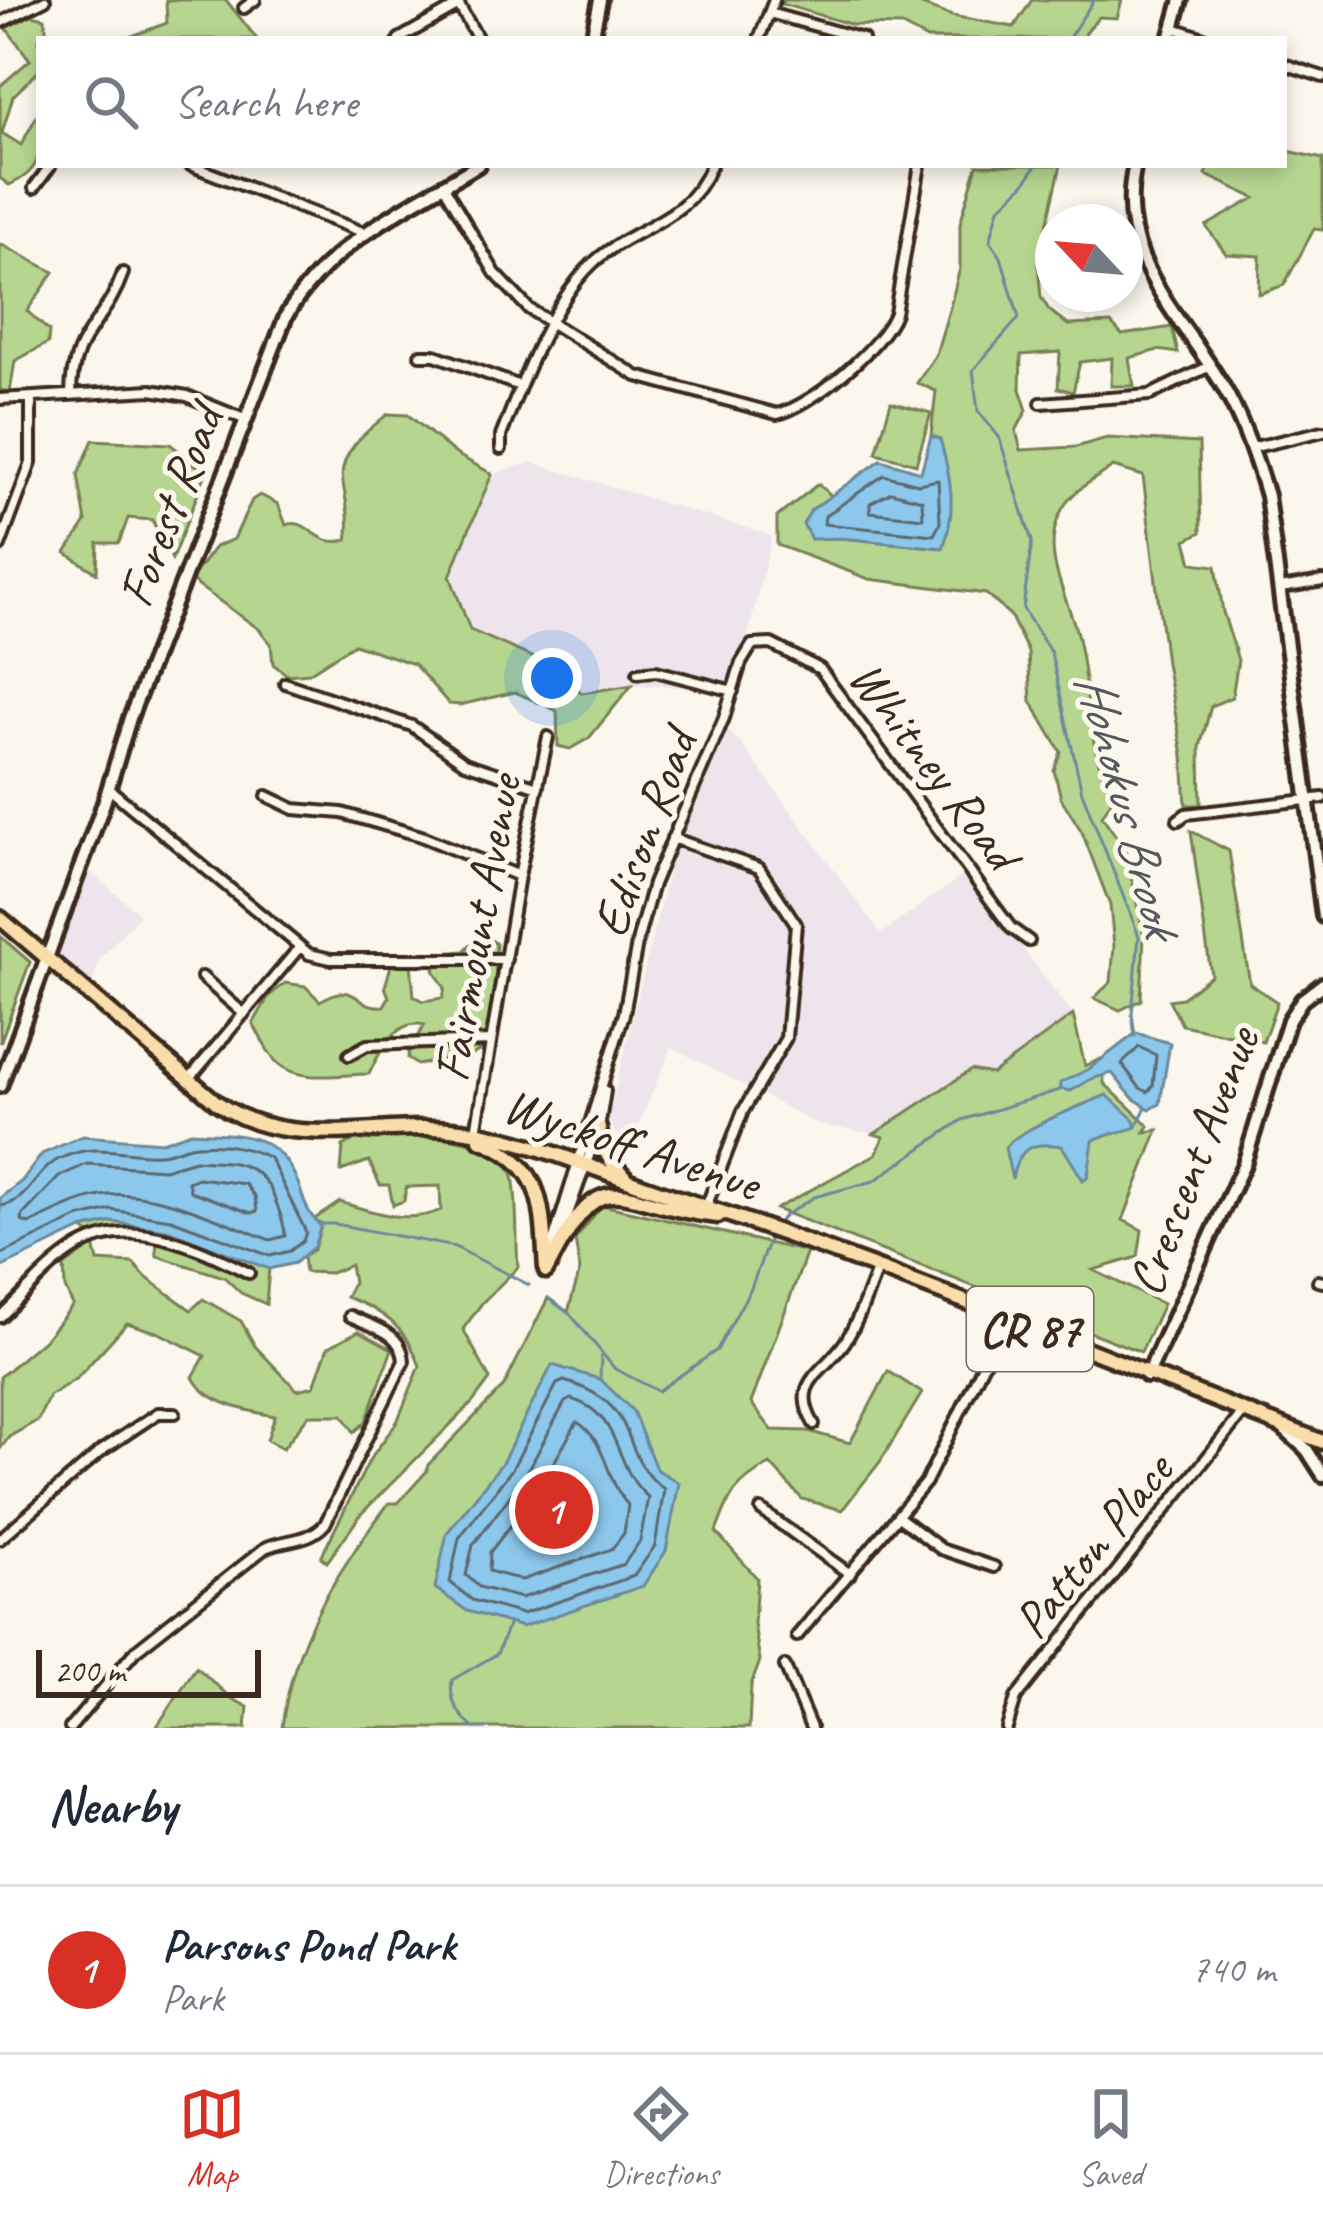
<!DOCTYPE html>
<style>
:root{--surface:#fff;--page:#f6f6f7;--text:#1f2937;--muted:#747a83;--line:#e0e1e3;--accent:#d93025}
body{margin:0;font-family:Caveat,sans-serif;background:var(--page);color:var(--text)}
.compass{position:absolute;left:1035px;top:204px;width:108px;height:108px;border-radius:50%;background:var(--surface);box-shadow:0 6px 18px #0003;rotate:296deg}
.scale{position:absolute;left:36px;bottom:30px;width:225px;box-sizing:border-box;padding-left:12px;border:6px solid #3b2a1e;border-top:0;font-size:33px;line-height:42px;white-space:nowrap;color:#3b2a1e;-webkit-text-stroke:9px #fbf7ec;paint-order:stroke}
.you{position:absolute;left:552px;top:678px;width:42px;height:42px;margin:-30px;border:9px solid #fff;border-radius:50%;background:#1a73e8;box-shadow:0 0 0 18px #1a73e833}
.badge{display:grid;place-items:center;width:78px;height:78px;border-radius:50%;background:var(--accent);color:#fff;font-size:39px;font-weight:700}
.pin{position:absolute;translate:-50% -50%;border:6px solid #fff;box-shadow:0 3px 12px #0006}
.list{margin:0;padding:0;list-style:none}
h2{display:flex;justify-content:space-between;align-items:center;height:156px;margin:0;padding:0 48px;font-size:51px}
h2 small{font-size:39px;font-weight:400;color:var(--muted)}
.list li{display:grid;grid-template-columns:78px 1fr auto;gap:36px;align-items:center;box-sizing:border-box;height:168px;padding:0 48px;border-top:3px solid var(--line)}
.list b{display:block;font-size:45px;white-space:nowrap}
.list p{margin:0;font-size:39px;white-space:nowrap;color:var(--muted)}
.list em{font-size:39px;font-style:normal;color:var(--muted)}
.icon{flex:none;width:66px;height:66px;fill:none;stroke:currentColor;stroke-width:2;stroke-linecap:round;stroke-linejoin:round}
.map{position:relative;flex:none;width:1323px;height:1728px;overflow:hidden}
.search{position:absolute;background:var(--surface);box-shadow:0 6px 18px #0003;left:36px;right:36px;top:36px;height:132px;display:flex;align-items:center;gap:30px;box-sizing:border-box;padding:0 42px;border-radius:0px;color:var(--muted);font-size:45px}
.sheet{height:324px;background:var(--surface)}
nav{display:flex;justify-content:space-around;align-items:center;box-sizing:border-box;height:168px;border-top:3px solid var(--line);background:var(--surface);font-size:33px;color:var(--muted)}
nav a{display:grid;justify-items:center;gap:6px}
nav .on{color:var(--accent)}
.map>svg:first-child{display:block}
.built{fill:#eee5ec}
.green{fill:#b6d690;stroke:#788057;stroke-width:3}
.water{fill:#8cc8ec;stroke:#6c899a;stroke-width:3}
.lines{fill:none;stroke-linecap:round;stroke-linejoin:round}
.shore{stroke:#5b6970;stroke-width:3}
.stream{stroke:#6c899a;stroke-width:3}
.street-casing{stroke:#3b2a1e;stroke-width:16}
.secondary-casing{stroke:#3b2a1e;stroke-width:20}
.primary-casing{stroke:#3b2a1e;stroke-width:21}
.street{stroke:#fbf7ec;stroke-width:8}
.secondary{stroke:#fbf7ec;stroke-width:10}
.primary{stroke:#f9ddab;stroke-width:12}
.labels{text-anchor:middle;stroke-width:10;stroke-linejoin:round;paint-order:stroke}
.shield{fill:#fbf7ec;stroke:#75685c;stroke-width:3}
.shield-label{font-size:48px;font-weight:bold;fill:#3b2a1e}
.street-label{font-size:51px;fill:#3b2a1e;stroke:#fbf7ec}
.water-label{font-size:54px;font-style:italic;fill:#53595c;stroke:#fbf7ec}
</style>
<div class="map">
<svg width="1323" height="1728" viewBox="0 0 1323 1728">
<rect width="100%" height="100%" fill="#fbf7ec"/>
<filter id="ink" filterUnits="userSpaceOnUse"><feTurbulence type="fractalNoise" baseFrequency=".00833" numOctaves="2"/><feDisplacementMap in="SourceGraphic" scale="24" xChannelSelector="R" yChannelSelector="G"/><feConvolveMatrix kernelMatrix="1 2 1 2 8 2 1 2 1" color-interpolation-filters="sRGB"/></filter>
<g filter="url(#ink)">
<path class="built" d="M531 462 772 536 735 688 632 685 582 693 550 665 470 630 450 576 492 474Z
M727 730 740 742 881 934 966 873 1073 1015 992 1074 971 1070 874 1134 819 1125 672 1047 626 1153 608 1119 671 861V848Z
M87 869 140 914 100 959 91 986 58 953Z"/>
<path class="green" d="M166 0H226L257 39H124L167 23Z
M784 0H908L952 16 1014 27 1032 0H1122L1117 18 1099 17 1085 33 1088 39H927L902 26 853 25 782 4Z
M32 15 45 18 47 39H39V71L13 96 2 133 21 145 39 112C39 147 47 169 9 185L0 178V86L30 60 6 28Z
M1284 150 1323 159V230L1314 229 1284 285 1259 294 1260 256 1226 254 1206 226 1255 198 1206 175 1209 165H1284Z
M977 165H1061L1038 264 1041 297 1049 310 1068 325 1111 323 1122 335 1172 327 1178 353 1158 350 1129 358 1134 386H1111L1112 358 1080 362 1073 392 1058 388 1060 352 1021 355 1020 389 1027 410 1016 431 1021 450 1076 447 1107 438 1199 443 1201 532 1186 540 1192 563 1216 566 1223 612 1238 660 1232 697 1211 706 1200 747 1201 805H1186L1183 755 1166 663 1143 476 1113 467C1092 481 1069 491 1059 516 1040 560 1072 602 1079 643 1090 696 1087 749 1113 798L1102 816 1125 849 1144 936 1141 1000 1120 1010 1094 998 1111 982 1114 946 1110 905 1082 832 1061 798 1054 770 1061 752 1031 701 1028 652 1010 615 986 594 869 579 777 545V517L818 484 832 496 811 510V539L841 538 943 548 940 439 931 436 936 391 917 383 936 354 950 307 960 268V223Z
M0 244 54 272 27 311 49 331 48 343 15 361 10 392 0 390Z
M891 402 931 413 916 464 876 453Z
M388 414 408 415 456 454 492 474 450 576 470 630 550 665 582 693 632 685 589 738 570 749 558 746 557 711 515 692 460 705 449 704 414 664 354 644 309 673 287 675 273 664 271 644 259 629 190 580 215 547 234 539 252 500 260 495 278 504 286 525C309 516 315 549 347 540 351 521 346 502 343 483 337 453 367 431 388 414Z
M93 440 170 444 206 473 172 559 152 520 128 518 119 543H98L97 573 66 553 86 522 78 475Z
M1191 831 1229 851 1250 984 1277 1002 1263 1042 1182 1025 1169 1000 1182 998 1211 975Z
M0 936 30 962 0 1043Z
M478 937H488L496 944 495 997 482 1049 472 1055 417 1065 408 1058 409 1048 425 1025C396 1018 380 1051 369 1074 340 1074 294 1085 273 1058 265 1048 260 1035 253 1024L269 996 285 983 305 986 320 1001C358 978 354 1009 384 1006L389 997 385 987 393 958 404 956 411 964 414 996 423 1001 443 998 445 988 434 970 444 953 464 951Z
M1073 1015 1085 1066 1103 1058 1104 1083 1149 1126 1145 1132 1158 1130 1123 1220 1142 1230 1138 1257 1093 1270 1163 1304 1141 1352 776 1209 876 1154 884 1137 874 1134 971 1070 992 1074Z
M364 1134C403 1135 496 1131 512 1173 518 1190 516 1244 518 1267L482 1303 463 1329 490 1379 473 1402 362 1513 327 1562 321 1557 370 1459 397 1422 420 1366C407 1328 383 1310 346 1297L353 1283 350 1265 331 1273 305 1272 303 1256 314 1249 321 1226 313 1220 340 1202C373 1212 409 1225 441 1210L440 1186 406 1187 404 1201 393 1205 389 1185H380L369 1161 341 1171 343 1146Z
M602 1205 807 1252 751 1403 772 1430 808 1431 850 1443 888 1371 922 1393 880 1462 842 1510 802 1499 770 1464C735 1483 730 1494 716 1532L757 1578 754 1624 760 1661 751 1685 749 1728H282C292 1641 337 1571 389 1503H398L426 1472 428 1465 504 1386 548 1298 568 1312 580 1270 575 1240Z
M112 1222 167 1230 269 1268 266 1304 241 1293 224 1277 157 1256 156 1239 90 1234 82 1229Z
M94 1245 98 1261 133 1263 147 1278 191 1310 203 1299 241 1321 255 1346 297 1390 314 1386 328 1347 359 1331 392 1349 366 1422 354 1432 343 1415H309L283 1448 267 1440 275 1416C248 1411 206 1404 193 1377L205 1356 159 1333 127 1323 77 1378 49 1396 38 1420 9 1437 0 1449V1377L46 1338 73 1305 65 1288 64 1266Z
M196 1667 231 1698 248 1707 246 1728H156Z"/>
<path class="water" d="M931 436 940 439C951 477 957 511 943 548L841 538 811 539 803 524 811 510 881 460 921 472Z
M1136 1033 1170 1043 1160 1104 1150 1109 1133 1098 1112 1073 1091 1079 1071 1091 1061 1089 1060 1083 1089 1069Z
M1107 1095 1133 1119 1136 1127C1123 1133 1102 1133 1093 1141L1088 1176 1083 1180 1062 1146C1031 1141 1018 1148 1012 1179L1005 1148C1014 1131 1085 1104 1107 1095Z
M191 1132C241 1135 277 1131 298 1183 304 1200 307 1215 321 1225L314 1247 295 1263 269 1269 167 1230 112 1222 82 1229 0 1268V1198L22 1181 42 1154 83 1136 162 1142Z
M552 1365 600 1379 633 1411 656 1469 679 1483 666 1551 643 1586 522 1627 467 1611 435 1588 447 1533 502 1463Z"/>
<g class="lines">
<path class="shore" d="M884 475 918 484 938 480 940 523 934 535 824 524 825 516Z
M891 492 922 500 923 518 870 512V503Z
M1139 1047 1156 1055 1153 1086 1148 1092 1140 1088 1122 1064Z
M195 1160C232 1162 260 1160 275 1199 279 1211 285 1224 285 1236L270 1240C223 1222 159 1190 108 1195 79 1198 54 1212 29 1224L22 1221 23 1215 60 1176 87 1164 164 1169Z
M198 1178 245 1184 255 1197 257 1211 251 1213 190 1191 188 1182Z
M0 1206C28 1203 35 1172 57 1160 99 1140 118 1156 159 1154 172 1154 183 1146 196 1145 221 1143 248 1147 270 1158L306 1232 303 1241 290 1251 270 1256 171 1219 111 1210 77 1218 0 1255
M564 1381C647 1405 614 1453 664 1489L655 1546 634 1576 522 1614 472 1600 450 1582 459 1538 512 1469 557 1384Z
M571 1399C624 1414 612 1468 648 1497L640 1541 624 1564 521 1598 479 1587 466 1575 473 1545 525 1476 565 1402Z
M577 1422C607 1440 605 1480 628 1505L624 1533 612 1549 522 1580 489 1571 490 1552 539 1489Z"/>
<path class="stream" d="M1068 39 1094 0
M1036 165 1025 183 999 208 990 241 1001 257 1019 318 973 370 978 411 999 437 1032 541 1023 609 1051 653 1082 792 1139 936 1132 1014 1135 1036
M1136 1127 1146 1107
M318 1224H335L455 1247 529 1285
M776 1227 784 1216 814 1197 874 1181 962 1120 1060 1090
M548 1298 571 1315 615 1369 658 1391 717 1350 751 1288 771 1235
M600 1377 601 1357
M473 1728C458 1714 449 1701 452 1680L497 1654 509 1623
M475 1728H489"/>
<defs>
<path id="street" d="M456 0 478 39
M244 8 255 0
M769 13 863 39
M0 23 45 0
M1174 28 1207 39
M399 39 459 5
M759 39 774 0
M1284 64 1323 77
M190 165 365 233
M444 186 495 273 529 309 637 376 777 414C811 407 883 346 895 313L920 165
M34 188 51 165
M420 355H435L520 386
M71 395C71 333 105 325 123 273
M0 399 151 390 187 396 244 419
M1041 403 1150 395 1210 366
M1251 448 1323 431
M501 449V436C521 384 551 303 592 264 633 225 689 223 711 165
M0 546 31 463V399
M1281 588 1323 581
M638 673 656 671 733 691
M285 683 412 726 465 763 538 787
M108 788 309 954 331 959H506
M267 796 294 809 342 813 421 836 519 876
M1178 820 1186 814 1323 798
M672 838 759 868 796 924 786 1038 743 1111 706 1207
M202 977 244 1014
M349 1055 367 1045 491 1041
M189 1079 299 948
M476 1132 519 876 548 737
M560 1236 599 1128 605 1091
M550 1252 624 1014 638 938 653 884 724 718 741 663 752 645 771 644 820 669 1011 928 1029 941
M1318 1281 1323 1282
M0 1317C25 1294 49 1264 78 1247 133 1214 198 1248 249 1273
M814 1424C789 1382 825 1372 845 1342 859 1321 867 1294 877 1270
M761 1510 850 1574
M900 1518 941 1549 994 1567
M0 1539 101 1451 158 1413H175
M797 1636 926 1482 1005 1320
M785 1666 811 1728
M70 1728 135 1651 265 1548C286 1538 308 1543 325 1524L404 1361C402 1332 373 1327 350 1316
M1007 1728 1016 1698 1244 1411"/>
<path id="secondary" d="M592 39 600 0
M1170 39 1181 0
M1135 165C1113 255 1179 313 1221 383 1242 418 1256 458 1267 496L1323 916
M0 1086 104 803 130 718 286 316C330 242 407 208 478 165
M1147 1376 1244 1164 1289 1020 1302 1000 1323 984
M1282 1427 1307 1450 1323 1475"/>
<path id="primary" d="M0 918 216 1102C293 1157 387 1116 474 1132 542 1144 607 1175 673 1196 893 1268 1108 1359 1323 1442
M599 1128C601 1150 610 1161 625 1177
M480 1140C546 1165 542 1209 546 1270
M546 1271C607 1151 613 1206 718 1216"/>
</defs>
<use href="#street" class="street-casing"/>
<use href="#secondary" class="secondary-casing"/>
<use href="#primary" class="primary-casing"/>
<use href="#street" class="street"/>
<use href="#secondary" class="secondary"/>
<use href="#primary" class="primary"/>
</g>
</g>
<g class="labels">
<rect class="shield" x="967" y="1287" width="126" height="84" rx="9"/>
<g class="shield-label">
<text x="1030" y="1346">CR 87</text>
</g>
<g class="street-label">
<text transform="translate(169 506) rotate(-69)" y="18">Forest Road</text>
<text transform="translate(935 764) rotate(53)" y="18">Whitney Road</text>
<text transform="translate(643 833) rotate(-70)" y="18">Edison Road</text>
<text transform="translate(476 928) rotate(-80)" y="18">Fairmount Avenue</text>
<text transform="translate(632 1143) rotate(18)" y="18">Wyckoff Avenue</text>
<text transform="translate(1192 1161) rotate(-69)" y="18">Crescent Avenue</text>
<text transform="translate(1092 1545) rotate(-51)" y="18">Patton Place</text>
</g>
<g class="water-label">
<text transform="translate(1129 804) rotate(75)" y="19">Hohokus Brook</text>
</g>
</g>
</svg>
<svg class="compass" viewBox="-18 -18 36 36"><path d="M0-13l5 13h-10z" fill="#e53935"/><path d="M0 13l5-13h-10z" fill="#747a83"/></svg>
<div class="scale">200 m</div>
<div class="you"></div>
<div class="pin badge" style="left:554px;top:1510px">1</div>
<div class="search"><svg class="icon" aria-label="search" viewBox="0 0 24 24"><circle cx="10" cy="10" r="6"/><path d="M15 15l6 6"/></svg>Search here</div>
</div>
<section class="sheet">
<h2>Nearby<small></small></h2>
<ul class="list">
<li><span class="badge">1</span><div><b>Parsons Pond Park</b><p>Park</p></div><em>740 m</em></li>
</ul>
</section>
<nav>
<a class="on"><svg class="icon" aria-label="map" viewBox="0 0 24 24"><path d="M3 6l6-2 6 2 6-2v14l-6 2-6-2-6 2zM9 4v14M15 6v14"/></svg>Map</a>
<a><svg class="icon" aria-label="directions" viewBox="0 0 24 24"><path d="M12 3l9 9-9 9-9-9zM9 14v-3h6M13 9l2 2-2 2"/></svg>Directions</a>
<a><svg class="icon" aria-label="saved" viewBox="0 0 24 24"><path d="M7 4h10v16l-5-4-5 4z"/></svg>Saved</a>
</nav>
